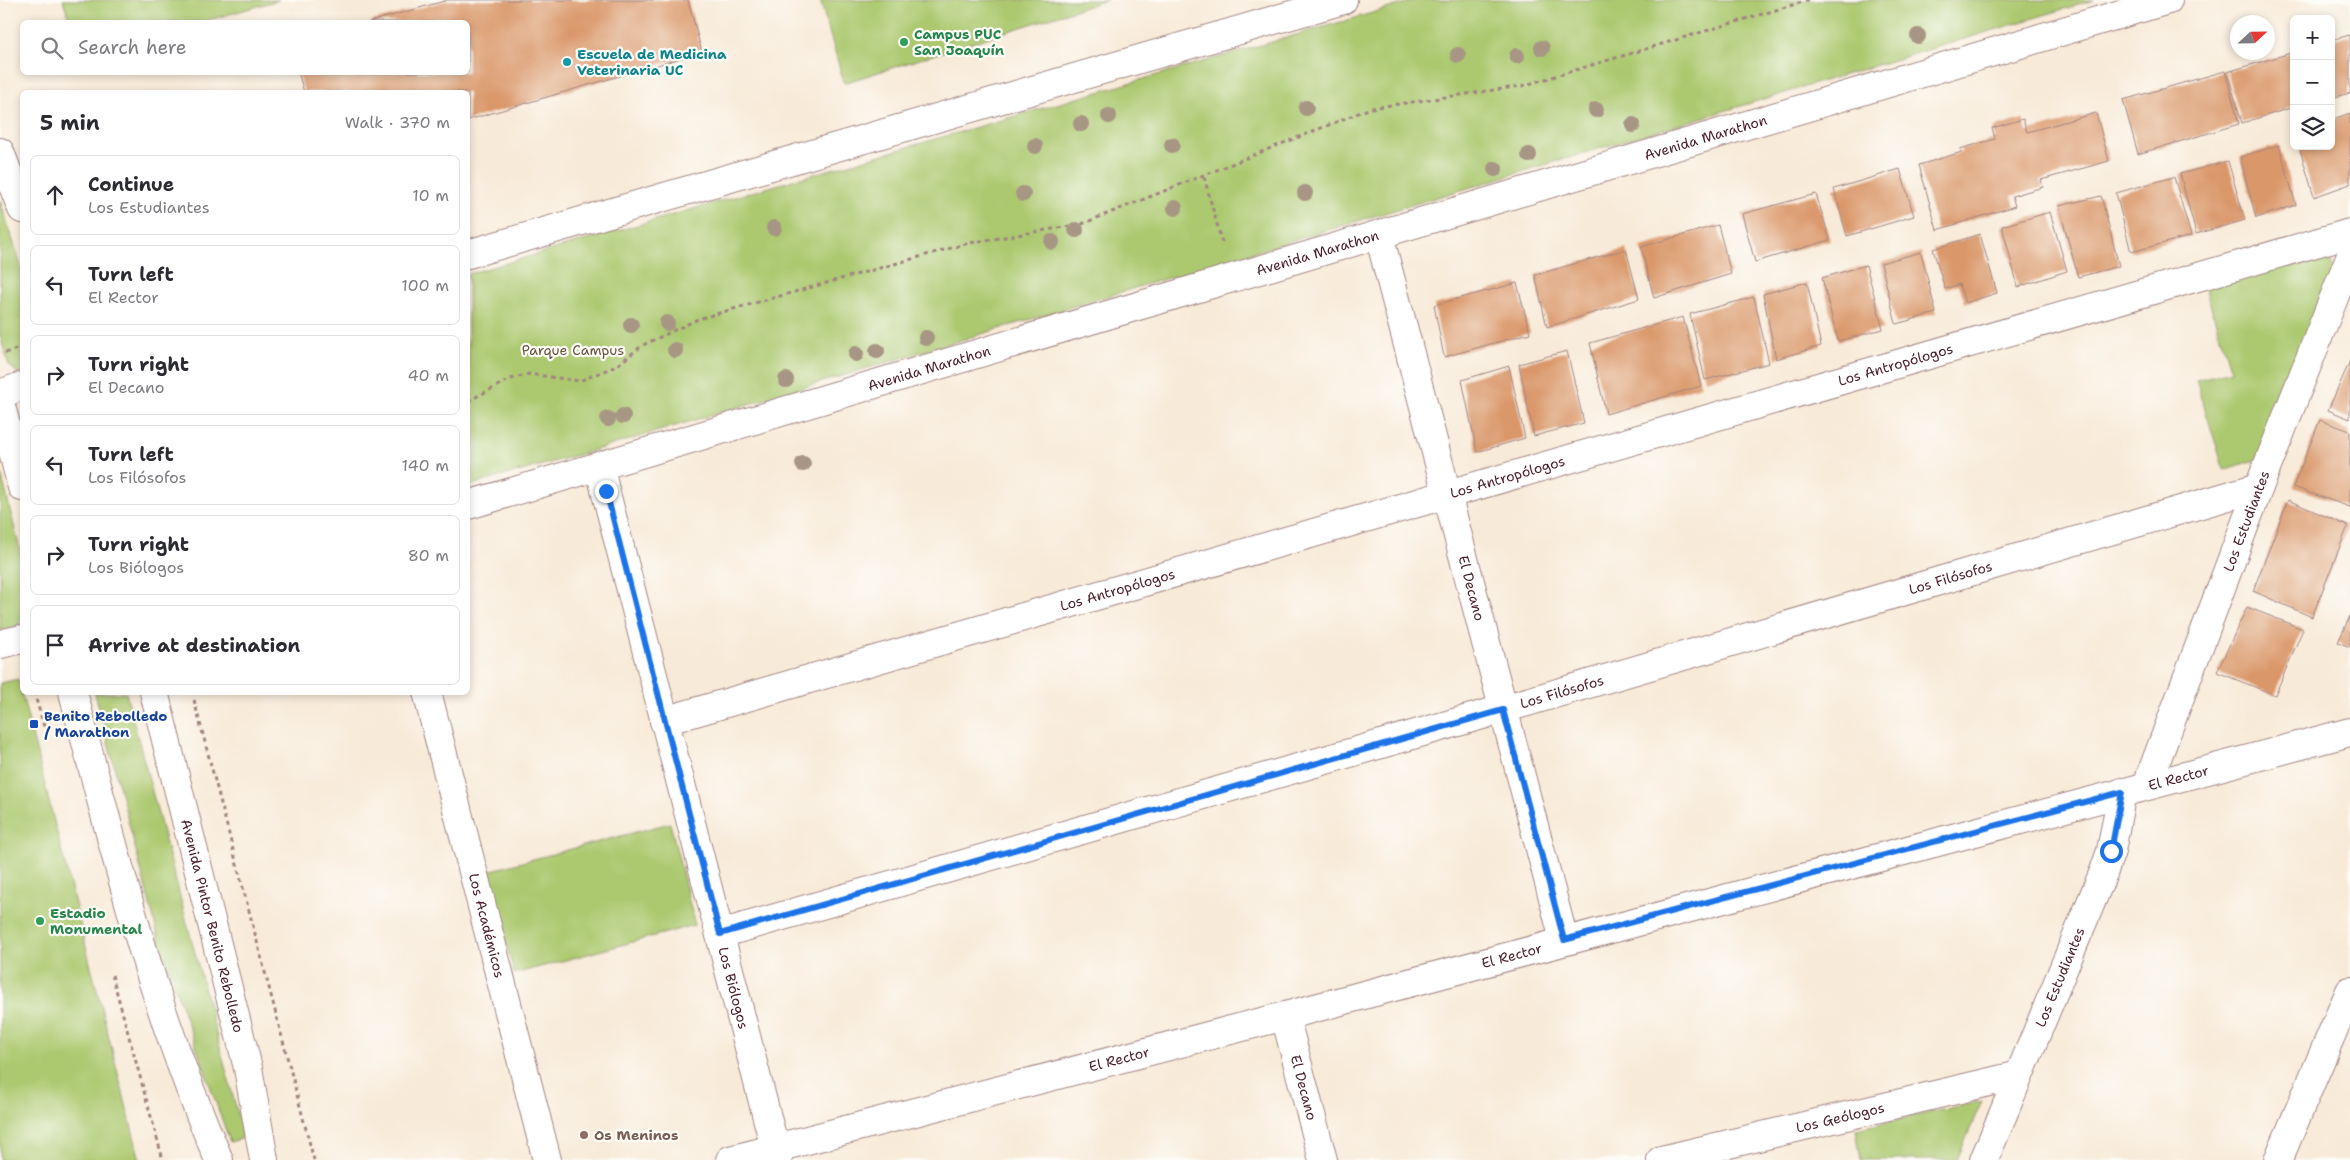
<!DOCTYPE html>
<meta charset="utf-8">
<style>
:root{--surface:#fff;--page:#f7f7f7;--text:#2b2b33;--muted:#7c7c81;--line:#e1e1e2}
body{margin:0;font-family:"Shantell Sans",sans-serif;background:var(--page);color:var(--text)}
.controls{position:absolute;right:15px;top:15px;display:grid;overflow:hidden;border-radius:8px;box-shadow:0 2px 8px #0003}
.controls button{width:45px;height:45px;display:grid;place-items:center;padding:0;border:0;border-bottom:1px solid var(--line);background:var(--surface);color:var(--text);font:25px sans-serif}
.compass{position:absolute;left:2230px;top:15px;width:45px;height:45px;border-radius:50%;background:var(--surface);box-shadow:0 2px 8px #0003;rotate:68deg}
.stop{position:absolute;width:15px;height:15px;margin:-11px;border:4px solid #1a73e8;border-radius:50%;background:#fff}
.stop.end{background:#1a73e8;border-color:#fff;box-shadow:0 1px 5px #0008}
.list{margin:0;padding:0;list-style:none}
h2{display:flex;justify-content:space-between;align-items:center;height:65px;margin:0;padding:0 20px;font-size:21px}
h2 small{font-size:16px;font-weight:400;color:var(--muted)}
.list li{display:grid;grid-template-columns:32px 1fr auto;gap:15px;align-items:center;box-sizing:border-box;height:80px;margin:0 10px 10px;padding:0 10px;border:1px solid var(--line);border-radius:8px}
.list b{display:block;font-size:19px;white-space:nowrap}
.list p{margin:0;font-size:16px;white-space:nowrap;color:var(--muted)}
.list em{font-size:16px;font-style:normal;color:var(--muted)}
.icon{flex:none;width:28px;height:28px;fill:none;stroke:currentColor;stroke-width:2;stroke-linecap:round;stroke-linejoin:round}
.map{position:relative;flex:none;width:2350px;height:1160px;overflow:hidden}
.search{position:absolute;background:var(--surface);box-shadow:0 2px 8px #0003;left:20px;top:20px;width:450px;height:55px;display:flex;align-items:center;gap:12px;box-sizing:border-box;padding:0 18px;border-radius:8px;color:var(--muted);font-size:19px}
.panel{position:absolute;background:var(--surface);box-shadow:0 2px 8px #0003;left:20px;top:90px;width:450px;height:605px;border-radius:8px}
.map>svg:first-child{display:block}
.green{fill:#acc970;stroke:#7b744e}
.building{fill:#da986b}
.lines{fill:none;stroke-linecap:round;stroke-linejoin:round}
.minor-casing{stroke:#a18482;stroke-width:30}
.major-casing{stroke:#a18482;stroke-width:30}
.path{stroke:#a18482;stroke-width:3;stroke-dasharray:4 4;stroke-linecap:butt}
.minor{stroke:#fff;stroke-width:28}
.major{stroke:#fff;stroke-width:28}
.tree{fill:#a89684}
.route{stroke:#1a73e8;stroke-width:6}
.leisure-dot{fill:#2e9e5b;stroke:#fdfcf7;stroke-width:2}
.culture-dot{fill:#0f9aa8;stroke:#fdfcf7;stroke-width:2}
.transit-dot{fill:#1a4fb4;stroke:#fdfcf7;stroke-width:2}
.education-dot{fill:#8d6e63;stroke:#fdfcf7;stroke-width:2}
.labels{text-anchor:middle;stroke-width:4.5;stroke-linejoin:round;paint-order:stroke}
.leisure-label{font-size:14px;font-weight:bold;fill:#27864d;stroke:#fdfcf7;text-anchor:start}
.culture-label{font-size:14px;font-weight:bold;fill:#0d838f;stroke:#fdfcf7;text-anchor:start}
.street-label{font-size:14px;fill:#4a1f2b;stroke:#fdfcf7}
.park-label{font-size:14px;fill:#675240;stroke:#fdfcf7}
.transit-label{font-size:14px;font-weight:bold;fill:#164399;stroke:#fdfcf7;text-anchor:start}
.education-label{font-size:14px;font-weight:bold;fill:#785e54;stroke:#fdfcf7;text-anchor:start}
</style>
<div class="map">
<svg width="2350" height="1160" viewBox="0 0 2350 1160">
<rect width="100%" height="100%" fill="#fdfcf7"/>
<filter id="ink" filterUnits="userSpaceOnUse"><feTurbulence type="fractalNoise" baseFrequency=".02" numOctaves="2"/><feDisplacementMap in="SourceGraphic" scale="10" xChannelSelector="R" yChannelSelector="G"/><feConvolveMatrix kernelMatrix="1 2 1 2 8 2 1 2 1" color-interpolation-filters="sRGB"/></filter>
<filter id="wash" filterUnits="userSpaceOnUse"><feTurbulence type="fractalNoise" baseFrequency=".0096" numOctaves="4" result="noise"/><feDisplacementMap in="SourceGraphic" scale="20" xChannelSelector="R" yChannelSelector="G"/><feGaussianBlur stdDeviation="1.12" result="paint"/><feColorMatrix in="noise" values="0 0 0 0 0 0 0 0 0 0 0 0 0 0 0 0 0 1.4 0 .05"/><feComposite in="paint" operator="in"/></filter>
<g filter="url(#wash)">
<rect width="100%" height="100%" fill="#f8ead8"/>
<path class="green" d="M63 0H279L202 22H70Z
M820 0H1107L844 83Z
M1417 0H2094L592 451 468 486V274Z
M0 200 22 269V372L18 373 9 366 0 336Z
M2314 253 2328 256 2334 270 2261 458 2224 470 2196 380 2231 371 2204 285Z
M0 469 22 558V618L17 627 0 630Z
M18 679 140 1160H0V683Z
M95 693H126L244 1138 230 1142 162 951Z
M670 823 695 925 514 974 488 871Z
M1982 1101 1957 1160H1861L1856 1129Z"/>
<g id="blocks">
<path class="building" d="M448 0H688L702 52 468 120V92H304L298 72H468V22H369Z
M2350 35V93L2331 98V40Z
M2294 52V107L2242 123 2227 72Z
M2225 71 2239 124 2138 154 2123 100Z
M2096 113 2109 161 2041 180 2043 187 2012 196 2015 206 1937 230 1919 165 1962 152 1960 149 1995 139 1992 128 2023 119 2027 132Z
M2350 113V184L2314 197 2299 146H2331V120Z
M2279 145 2296 205 2256 218 2240 157Z
M2228 161 2245 220 2196 234 2180 174Z
M1900 169 1914 216 1847 236 1834 189Z
M2174 177 2191 236 2131 252 2116 193Z
M1816 194 1830 240 1755 262 1742 214Z
M2101 196 2119 266 2078 277 2059 206Z
M2050 212 2067 271 2018 287 2002 226Z
M1718 225 1731 274 1654 298 1641 247Z
M1980 234 1997 293 1965 303 1959 284 1945 289 1933 249Z
M1626 249 1639 299 1547 327 1535 275Z
M1921 252 1936 313 1896 324 1881 263Z
M1866 265 1883 329 1838 341 1822 278Z
M1807 282 1821 346 1776 359 1763 294Z
M1517 283 1530 333 1444 357 1434 305Z
M1754 297 1769 363 1705 380 1690 314Z
M1683 317 1701 386 1606 414 1590 343Z
M1567 351 1584 423 1534 436 1519 364Z
M2350 361V419L2328 410Z
M1509 366 1525 438 1477 452 1462 380Z
M2320 420 2350 431V507L2293 487Z
M2288 500 2348 526 2312 617 2253 591Z
M2247 607 2303 629 2275 695 2217 672Z
M2350 616V647L2338 642Z"/>
</g>
</g>
<g filter="url(#ink)">
<use href="#blocks" fill-opacity="0" stroke="#a18482" stroke-width="1"/>
<g class="lines">
<defs>
<g id="minor">
<path d="M0 152 22 209"/>
<path id="s1" d="M1379 235 1564 940"/>
<path d="M0 402 22 487"/>
<path id="s2" d="M599 466 778 1160"/>
<path d="M73 692C114 851 153 1009 219 1160"/>
<path id="s3" d="M154 692 248 1068 264 1160"/>
<path id="s4" d="M427 692 547 1160"/>
<path id="s5" d="M664 721 2350 233"/>
<path id="s6" d="M2147 785 2259 487 2350 257"/>
<path id="s7" d="M720 934 1503 709 2259 487"/>
<path id="s8" d="M1285 1016 1323 1160"/>
<path id="s9" d="M730 1160 1285 1016 2350 732"/>
<path id="s10" d="M1661 1160 2019 1075"/>
<path id="s11" d="M1984 1160 2104 871 2111 851 2122 792"/>
</g>
<g id="major">
<path d="M468 254 1343 0"/>
<path d="M0 394 22 386"/>
<path id="s12" d="M468 505 2168 0"/>
<path d="M0 644 22 639"/>
<path d="M2278 1160 2350 991"/>
</g>
</defs>
<use href="#minor" class="minor-casing"/>
<use href="#major" class="major-casing"/>
<path class="path" d="M1204 177 1223 246
M5 353 22 347
M468 401 511 379 529 374 579 381 616 366 643 345 698 319 969 243 1082 224 1371 108 1522 86 1809 0
M34 692 45 730
M194 700 314 1160
M112 975 163 1160"/>
<use href="#minor" class="minor"/>
<use href="#major" class="major"/>
</g>
<g class="tree">
<circle cx="1918" cy="36" r="8"/>
<circle cx="1542" cy="48" r="8"/>
<circle cx="1458" cy="55" r="8"/>
<circle cx="1517" cy="56" r="8"/>
<circle cx="1306" cy="108" r="8"/>
<circle cx="1596" cy="110" r="8"/>
<circle cx="1109" cy="116" r="8"/>
<circle cx="1081" cy="124" r="8"/>
<circle cx="1633" cy="125" r="8"/>
<circle cx="1172" cy="145" r="8"/>
<circle cx="1035" cy="146" r="8"/>
<circle cx="1529" cy="155" r="8"/>
<circle cx="1495" cy="169" r="8"/>
<circle cx="1305" cy="193" r="8"/>
<circle cx="1023" cy="194" r="8"/>
<circle cx="1175" cy="208" r="8"/>
<circle cx="774" cy="228" r="8"/>
<circle cx="1076" cy="230" r="8"/>
<circle cx="1052" cy="242" r="8"/>
<circle cx="667" cy="323" r="8"/>
<circle cx="631" cy="325" r="8"/>
<circle cx="926" cy="338" r="8"/>
<circle cx="675" cy="350" r="8"/>
<circle cx="877" cy="351" r="8"/>
<circle cx="856" cy="354" r="8"/>
<circle cx="786" cy="380" r="8"/>
<circle cx="623" cy="416" r="8"/>
<circle cx="608" cy="419" r="8"/>
<circle cx="803" cy="464" r="8"/>
</g>
</g>
<g class="lines" filter="url(#ink)">
<path class="route" d="M606 491 720 934 1503 710 1564 940 2122 792 2111 851"/>
</g>
<g class="leisure-dot">
<circle cx="904" cy="42" r="5"/>
<circle cx="40" cy="921" r="5"/>
</g>
<circle class="culture-dot" cx="567" cy="62" r="5"/>
<rect class="transit-dot" x="29" y="719" width="10" height="10" rx="2.5"/>
<circle class="education-dot" cx="584" cy="1135" r="5"/>
<g class="labels">
<g class="leisure-label">
<text x="914" y="39">Campus PUC<tspan x="914" dy="16">San Joaquín</tspan></text>
<text x="50" y="918">Estadio<tspan x="50" dy="16">Monumental</tspan></text>
</g>
<g class="culture-label">
<text x="577" y="59">Escuela de Medicina<tspan x="577" dy="16">Veterinaria UC</tspan></text>
</g>
<g class="street-label">
<text dy="5" stroke="none"><textPath href="#s12" startOffset="1291">Avenida Marathon</textPath></text>
<text dy="5" stroke="none"><textPath href="#s12" startOffset="886">Avenida Marathon</textPath></text>
<text dy="5" stroke="none"><textPath href="#s5" startOffset="1282">Los Antropólogos</textPath></text>
<text dy="5" stroke="none"><textPath href="#s12" startOffset="481">Avenida Marathon</textPath></text>
<text dy="5" stroke="none"><textPath href="#s5" startOffset="878">Los Antropólogos</textPath></text>
<text dy="5" stroke="none"><textPath href="#s6" startOffset="282">Los Estudiantes</textPath></text>
<text dy="5" stroke="none"><textPath href="#s7" startOffset="1281">Los Filósofos</textPath></text>
<text dy="5" stroke="none"><textPath href="#s1" startOffset="365">El Decano</textPath></text>
<text dy="5" stroke="none"><textPath href="#s5" startOffset="472">Los Antropólogos</textPath></text>
<text dy="5" stroke="none"><textPath href="#s7" startOffset="876">Los Filósofos</textPath></text>
<text dy="5" stroke="none"><textPath href="#s9" startOffset="1498">El Rector</textPath></text>
<text dy="5" stroke="none"><textPath href="#s3" startOffset="241">Avenida Pintor Benito Rebolledo</textPath></text>
<text dy="5" stroke="none"><textPath href="#s4" startOffset="241">Los Académicos</textPath></text>
<text dy="5" stroke="none"><textPath href="#s9" startOffset="808">El Rector</textPath></text>
<text dy="5" stroke="none"><textPath href="#s11" startOffset="198">Los Estudiantes</textPath></text>
<text dy="5" stroke="none"><textPath href="#s2" startOffset="539">Los Biólogos</textPath></text>
<text dy="5" stroke="none"><textPath href="#s9" startOffset="402">El Rector</textPath></text>
<text dy="5" stroke="none"><textPath href="#s8" startOffset="74">El Decano</textPath></text>
<text dy="5" stroke="none"><textPath href="#s10" startOffset="184">Los Geólogos</textPath></text>
</g>
<g class="park-label">
<text x="573" y="355">Parque Campus</text>
</g>
<g class="transit-label">
<text x="44" y="721">Benito Rebolledo<tspan x="44" dy="16">/ Marathon</tspan></text>
</g>
<g class="education-label">
<text x="594" y="1140">Os Meninos</text>
</g>
</g>
</svg>
<div class="controls">
<button>+</button>
<button>−</button>
<button><svg class="icon" aria-label="layers" viewBox="0 0 24 24"><path d="M12 4l9 5-9 5-9-5zM3 14l9 5 9-5"/></svg></button>
</div>
<svg class="compass" viewBox="-18 -18 36 36"><path d="M0-13l5 13h-10z" fill="#e53935"/><path d="M0 13l5-13h-10z" fill="#7c7c81"/></svg>
<div class="stop" style="left:2111px;top:851px"></div>
<div class="stop end" style="left:606px;top:491px"></div>
<div class="search"><svg class="icon" aria-label="search" viewBox="0 0 24 24"><circle cx="10" cy="10" r="6"/><path d="M15 15l6 6"/></svg>Search here</div>
<section class="panel">
<h2>5 min<small>Walk · 370 m</small></h2>
<ul class="list">
<li><svg class="icon" aria-label="ahead" viewBox="0 0 24 24"><path d="M12 20V5M6 11l6-6 6 6"/></svg><div><b>Continue</b><p>Los Estudiantes</p></div><em>10 m</em></li>
<li><svg class="icon" aria-label="left" viewBox="0 0 24 24"><path d="M17 20v-9H6M10 6l-5 5 5 5"/></svg><div><b>Turn left</b><p>El Rector</p></div><em>100 m</em></li>
<li><svg class="icon" aria-label="right" viewBox="0 0 24 24"><path d="M7 20v-9h11M14 6l5 5-5 5"/></svg><div><b>Turn right</b><p>El Decano</p></div><em>40 m</em></li>
<li><svg class="icon" aria-label="left" viewBox="0 0 24 24"><path d="M17 20v-9H6M10 6l-5 5 5 5"/></svg><div><b>Turn left</b><p>Los Filósofos</p></div><em>140 m</em></li>
<li><svg class="icon" aria-label="right" viewBox="0 0 24 24"><path d="M7 20v-9h11M14 6l5 5-5 5"/></svg><div><b>Turn right</b><p>Los Biólogos</p></div><em>80 m</em></li>
<li><svg class="icon" aria-label="arrive" viewBox="0 0 24 24"><path d="M6 21V4h12l-3 4 3 4H6"/></svg><div><b>Arrive at destination</b></div></li>
</ul>
</section>
</div>
